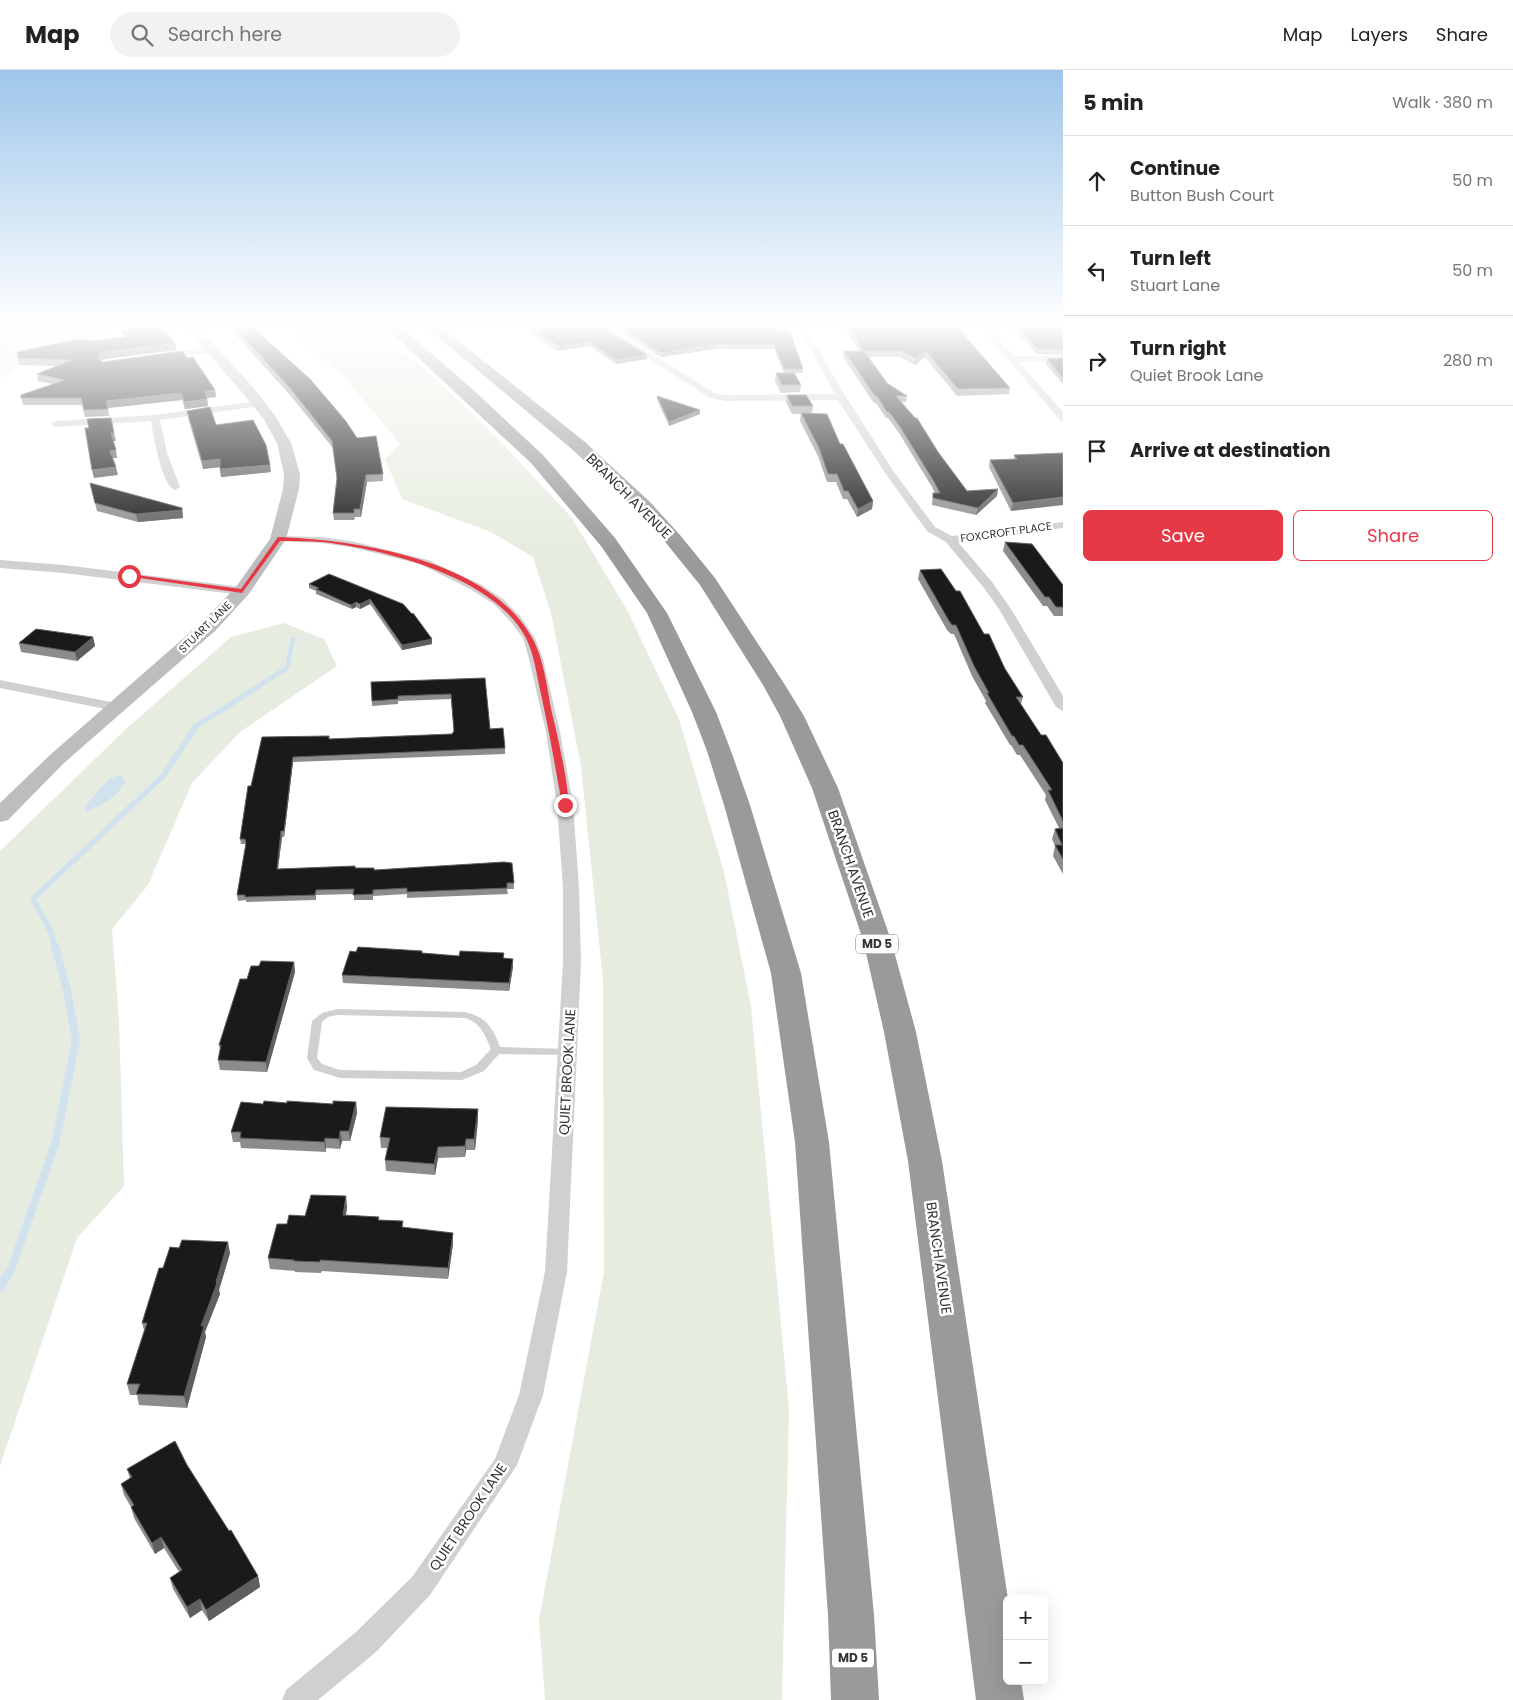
<!DOCTYPE html>
<meta charset="utf-8">
<style>
:root{--surface:#fff;--page:#f2f2f2;--text:#222;--muted:#767676;--line:#e0e0e0;--accent:#e63946}
body{margin:0;font-family:Poppins,sans-serif;background:var(--page);color:var(--text)}
.controls{position:absolute;right:15px;bottom:15px;display:grid;overflow:hidden;border-radius:8px;box-shadow:0 5px 20px #0002}
.controls button{width:45px;height:45px;display:grid;place-items:center;padding:0;border:0;border-bottom:1px solid var(--line);background:var(--surface);color:var(--text);font:25px sans-serif}
.stop{position:absolute;width:15px;height:15px;margin:-11px;border:4px solid #e63946;border-radius:50%;background:#fff}
.stop.end{background:#e63946;border-color:#fff;box-shadow:0 1px 5px #0008}
.list{margin:0;padding:0;list-style:none}
h2{display:flex;justify-content:space-between;align-items:center;height:65px;margin:0;padding:0 20px;font-size:21px}
h2 small{font-size:16px;font-weight:400;color:var(--muted)}
.list li{display:grid;grid-template-columns:32px 1fr auto;gap:15px;align-items:center;box-sizing:border-box;height:90px;padding:0 20px;border-top:1px solid var(--line)}
.list b{display:block;font-size:19px;white-space:nowrap}
.list p{margin:0;font-size:16px;white-space:nowrap;color:var(--muted)}
.list em{font-size:16px;font-style:normal;color:var(--muted)}
.actions{display:flex;gap:10px;padding:15px 20px}
.actions a{flex:1;padding:11px 0;border:1px solid var(--accent);border-radius:8px;text-align:center;font-size:18px;color:var(--accent)}
.actions .main{background:var(--accent);color:#fff}
.icon{flex:none;width:28px;height:28px;fill:none;stroke:currentColor;stroke-width:2;stroke-linecap:round;stroke-linejoin:round}
.map{position:relative;flex:none;width:1063px;height:1630px;overflow:hidden}
header{display:flex;align-items:center;gap:30px;box-sizing:border-box;height:70px;padding:0 25px;background:var(--surface);border-bottom:1px solid var(--line)}
header strong{font-size:24px}
nav{display:flex;gap:28px;margin-inline-start:auto;font-size:18px}
.search{width:350px;height:45px;background:var(--page);display:flex;align-items:center;gap:12px;box-sizing:border-box;padding:0 18px;border-radius:28px;color:var(--muted);font-size:19px}
main{display:flex}
aside{flex:1;background:var(--surface)}
.map>svg:first-child{display:block}
.green{fill:#e6ecdf}
.water{fill:#cfe2ee}
.lines{fill:none;stroke-linecap:round;stroke-linejoin:round}
.stream-far4{stroke:#cfe2ee;stroke-width:4}
.stream-far3{stroke:#cfe2ee;stroke-width:4.5}
.stream-far2{stroke:#cfe2ee;stroke-width:5.5}
.stream-far1{stroke:#cfe2ee;stroke-width:8}
.stream{stroke:#cfe2ee;stroke-width:9}
.lane{fill:#d0d0d0;fill-rule:evenodd}
.street{fill:#d0d0d0;fill-rule:evenodd}
.secondary{fill:#bdbdbd;fill-rule:evenodd}
.highway{fill:#9a9a9a;fill-rule:evenodd}
.wall{fill:#8c8c8c}
.shaded-wall{fill:#5f5f5f}
.building{fill:#1a1a1a;stroke:#5f5f5f}
.route{fill:#e63946}
.labels{text-anchor:middle;stroke-width:5;stroke-linejoin:round;paint-order:stroke}
.far-street-label{font-size:11px;fill:#333;stroke:#fff}
.shield{fill:#fff;stroke:#707070;stroke-width:1}
.shield-label{font-size:12px;font-weight:bold;fill:#333}
.street-label{font-size:14px;fill:#333;stroke:#fff}
</style>
<header>
<strong>Map</strong>
<div class="search"><svg class="icon" aria-label="search" viewBox="0 0 24 24"><circle cx="10" cy="10" r="6"/><path d="M15 15l6 6"/></svg>Search here</div>
<nav><a>Map</a><a>Layers</a><a>Share</a></nav>
</header>
<main>
<div class="map">
<svg width="1063" height="1630" viewBox="0 0 1063 1630">
<rect width="100%" height="100%" fill="#fff"/>
<path class="green" d="M0 253H105L108 266 53 272 0 309Z
M284 253H368L436 309 499 370 572 448 627 540 679 649 724 802 751 936 789 1339 782 1630H545L539 1550 604 1202 603 910 581 696 551 543 533 487 491 462 402 429 385 389 400 374 346 309Z
M284 553 324 569 337 596 240 662 192 713 148 815 112 859 119 950 124 1116 77 1168 0 1396V781L127 658 231 567Z"/>
<path class="water" d="M120 705 125 711C117 728 103 734 86 742L85 736 109 709Z"/>
<g class="lines">
<path class="stream-far4" d="M0 280 26 264 23 256 24 253"/>
<path class="stream-far3" d="M257 617 287 598 293 569"/>
<path class="stream-far2" d="M55 877 50 860 33 829 163 706 196 656 259 616"/>
<path class="stream-far1" d="M5 1209 12 1197 56 1071 76 970 67 920 55 876"/>
<path class="stream" d="M0 1217 6 1207"/>
<path class="lane" d="M337 939 465 942C487 948 492 956 500 977L568 979 572 980 573 982 572 984 568 985 499 984 484 1001 462 1010 340 1008 314 1000 307 988 312 951 322 943ZM337 945 465 948C481 953 485 965 491 979L476 995 461 1002 340 1000 322 994 317 988 322 952 328 947Z"/>
<path class="street" d="M594 253H603L716 324 727 325 835 324 795 253H803L846 327 894 402 935 457 952 466 1063 452V458L958 472 992 512 1011 539 1063 626V641L1056 637 999 539 984 518 946 472 927 461 885 403 838 330 727 331 710 328Z
M976 253H984L1014 286H1063V292H1019L1063 342V351L1060 350Z
M211 277 214 278V282L164 289 160 286 164 283Z
M257 331 260 332V336L160 350 167 383 180 417 175 420C162 417 153 364 151 351L56 357 51 354 56 351 155 345Z
M278 466 322 467 355 472 428 490 480 514 503 529 520 546 535 568 543 589 560 662 573 735 579 817 581 891 567 1202 543 1325 517 1395 430 1525 376 1582 318 1630H282L286 1620 356 1562 412 1507 495 1389 519 1325 545 1202 563 891V817L557 735 546 662 529 589 523 568 511 552 495 535 472 520 420 494 355 478 322 473 274 471 272 469Z
M0 490 64 495 242 517 248 521 242 525 64 503 0 498Z
M0 610 116 633 123 637 116 641 0 618Z"/>
<path class="secondary" d="M181 253H193L251 315 274 344 291 373 300 404 299 419 286 469 248 525 215 561 64 693 8 750 0 752V733L50 685 201 553 236 517 270 469 283 419 284 404 277 373 263 348 241 321Z"/>
<path class="highway" d="M381 253H396L470 317 543 385 615 468 667 543 716 642 731 681 750 735 801 903 829 1072 874 1545 879 1630H831L828 1545 795 1072 771 903 724 735 707 681 692 642 647 543 601 476 531 393Z
M421 253H436L585 372 650 432 680 465 715 508 785 615 804 646 838 718 891 870 916 962 942 1091 1008 1529 1007 1611H1021L1024 1630H976L908 1091 884 962 863 870 812 718 780 646 763 615 700 515 666 473 636 440 573 380Z"/>
</g>
<path class="wall" d="M130 253 164 262 175 273 176 280 104 289 101 291 103 292 215 320 216 327 207 328 208 336 185 339 182 330 108 338 109 346 85 347 82 335H23L21 325 53 314 38 311 37 304 56 296 19 295 18 288 89 271 123 267 121 260 132 259 130 256Z
M606 253H703L705 254V253H775L803 299V303H784L774 279H715L661 287Z
M841 253H866L867 254H904L903 253H957L967 265 966 267 1010 318 1009 324 957 326 925 287 915 295 900 287H869L887 313 907 326 906 332H901L967 421 998 419 997 426 976 445 932 435 933 423H935L932 417 899 363 888 348H886L876 333H874L843 287 844 281H859Z
M1007 253H1063V285L1037 284Z
M233 256 357 368 383 404V411L367 412 361 447H355L354 450H334L333 443 337 410 333 378 290 325 233 262Z
M528 257 647 285V289L616 294 589 276 558 281 528 261Z
M1063 288V314L1046 294 1047 289Z
M776 303 801 315 800 322 781 323 775 311Z
M787 325 813 336 812 343 792 344 786 332Z
M657 326 700 340V344L669 356 657 330Z
M187 341 216 355 271 402 221 407 220 397 203 399 188 348Z
M801 343 840 374 873 431 872 439 857 447 847 429H843L836 412H827L818 386 800 351Z
M1063 383 1011 441 989 397 990 390 1014 389V385Z
M90 413 182 438 183 448 138 452 97 441Z
M1005 472 1063 515V546H1054L1047 536H1043L1003 481Z
M920 500 984 564 1023 627 1021 634 1041 665 1063 693V804L1053 786 1055 776 1052 769 1055 759 1059 758 1045 730 1046 725 1020 685H1017L1011 675H1010L985 633 986 631 972 606 954 564H951L947 560 918 509Z
M309 514 403 534 432 569V574L402 580 370 534 360 539 356 537 352 539 316 524V521L309 518Z
M93 567 95 576 77 591 21 582 19 573Z
M485 608 490 659 505 678V684L293 692 284 767H282L278 799 355 798 514 813V819H507L508 824 407 828V824L373 826V830H354V824L316 825V830L246 832V830L238 831 237 825 246 774H241L240 769 262 667 329 669 452 664 454 662 451 629 398 631V634L372 636V631Z
M356 882 423 883 459 886 504 883V889L513 897 509 921 343 913 342 905Z
M294 892 295 902 267 1002 220 1000 218 990 220 980 219 975 247 909 259 896Z
M356 1032 357 1043 350 1071H342L340 1079 326 1078V1082L241 1078 240 1072H233L231 1062 263 1034 287 1033 333 1034Z
M478 1039V1050L475 1080H466L465 1087 438 1088 435 1105 386 1101 385 1090 387 1078H381L380 1067Z
M347 1137 346 1145 379 1147V1150L403 1158 453 1163V1174L448 1209 322 1201 321 1203 295 1202V1201L270 1199 268 1188 305 1146Z
M230 1183 219 1220 220 1224 205 1262 206 1267 187 1338 139 1335 137 1325H130L127 1314 144 1260 142 1253 163 1198Z
M187 1395 258 1506 260 1517 209 1551 202 1540 190 1548 173 1519 170 1508 179 1502 164 1478 155 1484 134 1448 131 1437 124 1425 121 1414 130 1409 127 1399Z"/>
<path class="shaded-wall" d="M589 272V276L558 281 559 276Z
M175 273 176 280 104 289 99 292V296L98 286 103 282Z
M715 274V279L661 287V283Z
M926 281 925 287 915 295 916 288Z
M647 285V289L616 294V290Z
M215 320 216 327 205 328V321Z
M181 323 182 330 107 338 106 331Z
M207 329 208 336 185 339 184 332Z
M700 340V344L669 356V352Z
M111 363H114L116 371H113Z
M116 380 117 388H111L110 381Z
M220 389 221 397 203 399 202 391Z
M270 395 271 402 221 407 220 399Z
M116 397 118 405 94 408 92 400Z
M366 405 367 412 361 447 360 439Z
M998 419 997 426 976 445 978 438Z
M1063 427V435L1011 441 1013 433Z
M873 431 872 439 857 447 858 439Z
M182 438 183 448 138 452 136 444Z
M370 529V534L360 539V534Z
M356 532V537L352 539 351 535Z
M93 567 95 576 77 591 75 582Z
M432 569V574L402 580V575Z
M293 687V692L284 767V761Z
M281 761 282 767 277 805V799Z
M513 889V897L509 921V913Z
M294 892 295 902 267 1002 266 992Z
M356 1032 357 1043 350 1071 349 1061Z
M478 1039V1050L475 1080 474 1069Z
M340 1061 342 1071 340 1079 339 1069Z
M325 1068 326 1078V1082L324 1072Z
M466 1069V1080L465 1087V1076Z
M438 1077V1088L435 1105 434 1094Z
M346 1126 347 1137 344 1156 343 1145Z
M453 1163V1174L448 1209V1198Z
M228 1172 230 1183 219 1220 220 1224 205 1262 206 1267 187 1338 184 1326 201 1256 216 1212Z
M161 1467 164 1478 155 1484 152 1473Z
M258 1506 260 1517 209 1551 206 1540Z
M200 1529 202 1540 190 1548 187 1537Z"/>
<path class="building" d="M131 253H158L164 262H167L175 273 103 282 98 286V289L103 292 182 281 187 288 193 287 215 320 205 321 207 329 184 332 181 323 106 331 108 339 84 340 81 328H21V325L65 310 37 304 72 290 18 288 17 282 75 270 85 269 89 271 126 267 121 260 135 258Z
M236 253H248L310 309 345 350 357 368 376 366 383 404 366 405 360 439H354V443H333L337 408 332 371 290 318 233 256Z
M558 253H597L647 285 616 290 589 272 559 276 528 257Z
M613 253H703L708 256 707 253H775L778 258 790 261 803 299H784L774 275 715 274 661 283Z
M846 253H866L867 254H908V253H957L967 265H964L1010 318 958 319 926 281 916 288 901 281H864L887 313 907 326H896L915 348H917L938 382 967 421 998 419 978 438 933 428V423H940L933 410 900 357 889 342H887L877 326H875L844 281H864Z
M1013 253H1063V279H1038Z
M1063 288V308L1047 289Z
M776 303H794L801 315H782Z
M787 325H806L813 336H792Z
M657 326 700 340 669 352Z
M210 337 216 355 253 350 266 375 270 395 220 399V389L202 391 187 341Z
M801 343 827 344 840 374H843L873 431 858 439 848 421H844L837 404H828L819 378Z
M111 348 114 363H111L116 380 110 381 116 397 92 400 85 358H89L87 349Z
M1063 383V427L1013 433 990 390 1017 389 1014 385Z
M90 413 182 438V440L136 444 95 433Z
M1005 472 1032 474 1063 515V537H1056L1049 527H1045Z
M941 499 956 521H960L984 564H989L1005 599 1023 627H1016L1041 665H1046L1063 693V751L1048 720H1052L1023 675H1019L1014 666H1012L987 623H989L974 596 956 555H952L949 551 920 500Z
M329 504 403 534 412 544 413 543 432 569 402 575 370 529 360 534 356 532 351 535 316 519 319 518 309 514Z
M36 559 93 567 75 582 19 573Z
M485 608 490 659 503 658 505 678 293 687 284 761H281L277 799 355 796V798H374V800L504 792 512 793 514 813H507V818L407 822V818L373 820V824L353 825 354 819 316 820 315 825 245 827V825H237L246 773 245 769H240L248 716H251L262 667 329 666V669L452 664 454 661 451 624 398 626V629L372 631 371 612Z
M1063 758V789L1055 775H1062L1055 759Z
M358 877 422 881V883L459 886 460 881 504 883 503 888 513 889 509 913 342 905 350 881 356 882Z
M261 891 294 892 266 992 218 990 221 975H219L240 909H247L251 896H259Z
M264 1031 287 1033V1031L333 1034V1031L356 1032 349 1061H340L339 1069 325 1068 324 1072 240 1068 241 1062H231L241 1032 263 1034Z
M386 1037 478 1039 474 1069H466L465 1076 438 1077 434 1094 385 1090 390 1068 380 1067Z
M311 1125 346 1126 343 1145 379 1147 378 1150 403 1151 402 1157 453 1163 448 1198 320 1190V1192L294 1191V1190L268 1188 277 1154H287L289 1145 305 1146Z
M182 1170 228 1172 216 1212 217 1213 201 1256H204L184 1326 136 1324 140 1314H127L147 1253H142L159 1198H163L170 1177 179 1178Z
M175 1371 187 1395 229 1461 231 1460 258 1506 206 1540 200 1529 187 1537 170 1508 182 1500 161 1467 152 1473 131 1437 134 1435 121 1414 132 1407 127 1399Z"/>
<linearGradient id="sky" x2="0" y2="1"><stop stop-color="#9ec6ea"/><stop offset="0.53" stop-color="#fff"/><stop offset="1" stop-color="#fff" stop-opacity="0"/></linearGradient>
<rect width="1063" height="481" fill="url(#sky)"/>
<path class="route" d="M278 467C359 470 487 490 531 566 545 589 547 622 553 647 557 663 571 725 568 737L562 735C555 695 548 655 539 615 536 600 533 582 526 568 495 507 384 479 322 472 308 471 294 471 280 471L242 523 126 506 129 504 241 519Z"/>
<g class="labels">
<g class="far-street-label">
<text transform="translate(1006 462) rotate(-8)" y="4">FOXCROFT PLACE</text>
<text transform="translate(205 557) rotate(-44)" y="4">STUART LANE</text>
</g>
<g class="shield">
<rect x="856" y="864.5" width="42" height="19" rx="4"/>
<rect x="832" y="1578.5" width="42" height="19" rx="4"/>
</g>
<g class="shield-label">
<text x="877" y="878">MD 5</text>
<text x="853" y="1592">MD 5</text>
</g>
<g class="street-label">
<text transform="translate(629 426) rotate(45)" y="5">BRANCH AVENUE</text>
<text transform="translate(851 794) rotate(71)" y="5">BRANCH AVENUE</text>
<text transform="translate(567 1002) rotate(-87)" y="5">QUIET BROOK LANE</text>
<text transform="translate(939 1188) rotate(82)" y="5">BRANCH AVENUE</text>
<text transform="translate(468 1447) rotate(-56)" y="5">QUIET BROOK LANE</text>
</g>
</g>
</svg>
<div class="controls">
<button>+</button>
<button>−</button>
</div>
<div class="stop" style="left:129px;top:506px"></div>
<div class="stop end" style="left:565px;top:735px"></div>
</div>
<aside>
<h2>5 min<small>Walk · 380 m</small></h2>
<ul class="list">
<li><svg class="icon" aria-label="ahead" viewBox="0 0 24 24"><path d="M12 20V5M6 11l6-6 6 6"/></svg><div><b>Continue</b><p>Button Bush Court</p></div><em>50 m</em></li>
<li><svg class="icon" aria-label="left" viewBox="0 0 24 24"><path d="M17 20v-9H6M10 6l-5 5 5 5"/></svg><div><b>Turn left</b><p>Stuart Lane</p></div><em>50 m</em></li>
<li><svg class="icon" aria-label="right" viewBox="0 0 24 24"><path d="M7 20v-9h11M14 6l5 5-5 5"/></svg><div><b>Turn right</b><p>Quiet Brook Lane</p></div><em>280 m</em></li>
<li><svg class="icon" aria-label="arrive" viewBox="0 0 24 24"><path d="M6 21V4h12l-3 4 3 4H6"/></svg><div><b>Arrive at destination</b></div></li>
</ul>
<div class="actions"><a class="main">Save</a><a>Share</a></div>
</aside>
</main>
